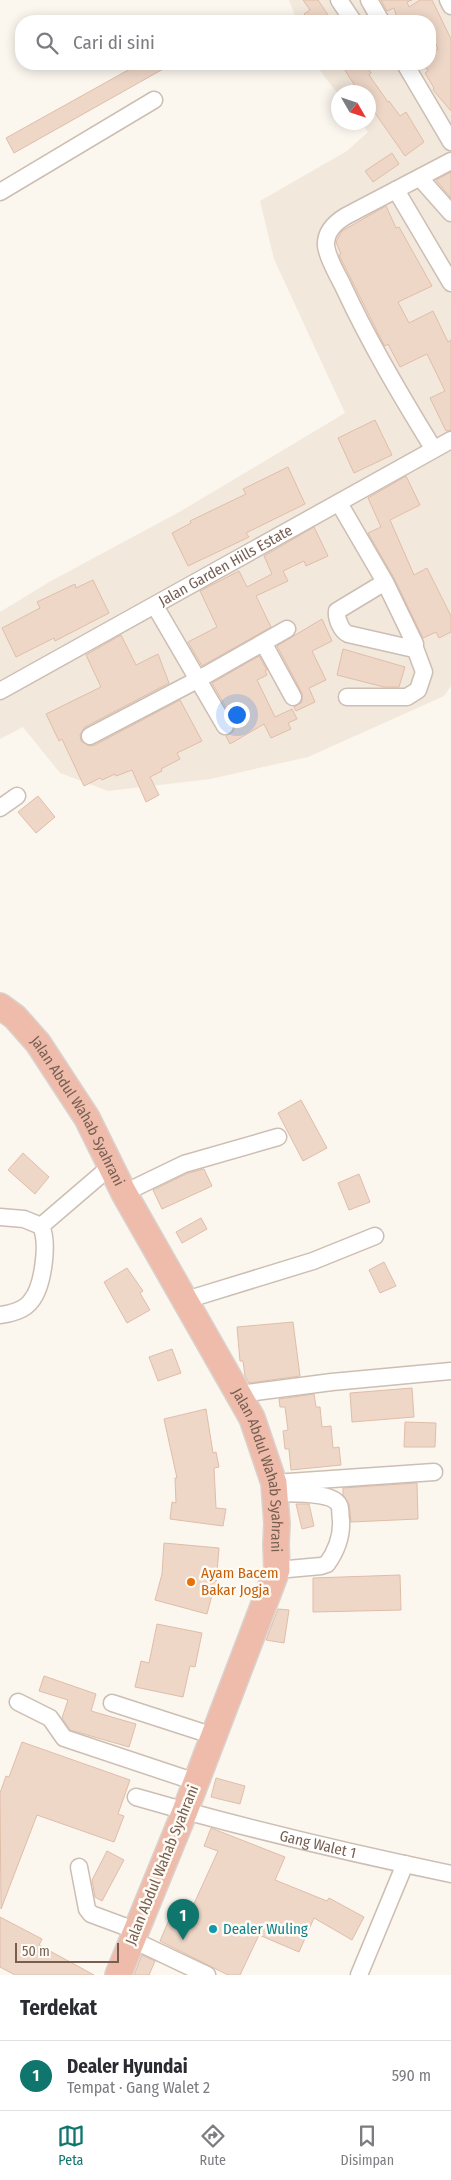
<!DOCTYPE html>
<html lang="id">
<meta charset="utf-8">
<style>
:root{--surface:#fff;--page:#f2f2f3;--text:#2b2b33;--muted:#7c7c81;--line:#e1e1e2;--accent:#0f766e}
body{margin:0;font-family:"Fira Sans Condensed",sans-serif;background:var(--page);color:var(--text)}
.compass{position:absolute;left:331px;top:85px;width:45px;height:45px;border-radius:50%;background:var(--surface);box-shadow:0 2px 12px #0003;rotate:129deg}
.scale{position:absolute;left:15px;bottom:12px;width:104px;box-sizing:border-box;padding-left:5px;border:2px solid #765e51;border-top:0;font-size:14px;line-height:18px;white-space:nowrap;color:#765e51;-webkit-text-stroke:4px #fefaf4;paint-order:stroke}
.you{position:absolute;left:236px;top:714px;width:18px;height:18px;margin:-12px;border:4px solid #fff;border-radius:50%;background:#1a73e8;box-shadow:0 0 0 8px #1a73e833}
.badge{display:grid;place-items:center;width:32px;height:32px;border-radius:50%;background:var(--accent);color:#fff;font-size:16px;font-weight:700}
.pin{position:absolute;translate:-50% -41px;filter:drop-shadow(0 1px 2px #0008)}
.pin::after{content:'';position:absolute;top:26px;width:18px;height:15px;background:inherit;clip-path:polygon(0 0,100% 0,50% 100%)}
.list{margin:0;padding:0;list-style:none}
h2{display:flex;justify-content:space-between;align-items:center;height:65px;margin:0;padding:0 20px;font-size:21px}
h2 small{font-size:16px;font-weight:400;color:var(--muted)}
.list li{display:grid;grid-template-columns:32px 1fr auto;gap:15px;align-items:center;box-sizing:border-box;height:70px;padding:0 20px;border-top:1px solid var(--line)}
.list b{display:block;font-size:19px;white-space:nowrap}
.list p{margin:0;font-size:16px;white-space:nowrap;color:var(--muted)}
.list em{font-size:16px;font-style:normal;color:var(--muted)}
.icon{flex:none;width:28px;height:28px;fill:none;stroke:currentColor;stroke-width:2;stroke-linecap:round;stroke-linejoin:round}
.map{position:relative;flex:none;width:451px;height:1975px;overflow:hidden}
.search{position:absolute;background:var(--surface);box-shadow:0 2px 12px #0003;left:15px;right:15px;top:15px;height:55px;display:flex;align-items:center;gap:12px;box-sizing:border-box;padding:0 18px;border-radius:20px;color:var(--muted);font-size:19px}
.sheet{height:135px;background:var(--surface)}
nav{display:flex;justify-content:space-around;align-items:center;box-sizing:border-box;height:70px;border-top:1px solid var(--line);background:var(--surface);font-size:14px;color:var(--muted)}
nav a{display:grid;justify-items:center;gap:2px}
nav .on{color:var(--accent)}
.map>svg:first-child{display:block}
.residential{fill:#f3e8dc}
.building{fill:#eed7c7;stroke:#e0bda9}
.lines{fill:none;stroke-linecap:round;stroke-linejoin:round}
.minor-casing{stroke:#cdbeb3;stroke-width:19}
.highway-casing{stroke:#d9d2ce;stroke-width:28}
.minor{stroke:#fff;stroke-width:16}
.highway{stroke:#efbcab;stroke-width:25}
.food-dot{fill:#e8710a;stroke:#fefaf4;stroke-width:2}
.culture-dot{fill:#0f9aa8;stroke:#fefaf4;stroke-width:2}
.labels{text-anchor:middle;stroke-width:5;stroke-linejoin:round;paint-order:stroke}
.street-label{font-size:15px;fill:#765e51;stroke:#fefaf4}
.food-label{font-size:15px;fill:#c56008;stroke:#fefaf4;text-anchor:start}
.culture-label{font-size:15px;fill:#0d838f;stroke:#fefaf4;text-anchor:start}
</style>
<div class="map">
<svg width="451" height="1975" viewBox="0 0 451 1975">
<rect width="100%" height="100%" fill="#fbf6ee"/>
<path class="residential" d="M289 0H451V686L444 696 308 757 210 779 108 791 60 773 23 727 0 739V612L51 581 181 511 345 413 274 259 260 201 347 151 368 132 361 123 368 122V92L338 94 315 64H430V21H297Z"/>
<path class="building" d="M303 0H318L332 21H309L304 14 310 10Z
M381 0H412L407 2 409 7 420 0H432L451 39V111L433 90 434 88 425 73 428 71 424 64H430V54L438 49 430 31V21H398L394 8 387 11Z
M139 64H172L14 153 6 138Z
M341 64H365L371 73 369 75 388 102 389 101 400 116 406 112 424 142 405 156 373 110 368 113V92H359Z
M392 153 399 164 373 182 365 171Z
M451 172V198L436 180Z
M386 206 396 228 399 227 432 286 398 302 409 323 433 311 448 342 451 340V430L446 431 430 398 445 391 427 354 400 367 388 344 385 346 384 345 339 255 341 254 336 242 342 231Z
M375 420 392 455 354 473 338 438Z
M288 467 305 504 246 533 249 537 188 566 172 533 191 523 190 521 246 494 243 489Z
M406 476 420 505 390 520 414 575 427 568 451 616V632L439 638 436 632 423 638 394 578 368 533 381 527 368 498Z
M314 527 328 556 306 566 304 561 283 571 288 581 256 596 271 627 202 666 188 642 217 627 200 591 239 571 247 587 272 574 264 556Z
M93 580 109 613 55 641 54 638 16 657 2 628 40 608 37 602 75 584 76 588Z
M322 619 332 641 312 651 326 680 309 688 315 702 296 711 294 707 302 702V693L277 646Z
M121 635 136 665 158 654 169 683 85 727 80 735 81 741 89 746 95 745 180 700 202 741 177 753 180 759 161 769 162 771 150 777 159 795 146 802 132 770 116 776 115 774 102 780 100 778 84 786 62 739 59 741 46 714 101 687 86 655Z
M343 649 405 667 399 687H384L337 675Z
M259 656 267 670 265 671 267 675 257 680 275 717 292 709 297 719 288 723 291 729 271 738 264 724 230 744 226 736 234 731V721L212 683Z
M38 796 55 817 36 833 18 812Z
M301 1100 327 1148 303 1161 278 1113Z
M23 1153 49 1177 35 1194 8 1170Z
M204 1169 212 1186 162 1209 153 1190 188 1173Z
M359 1174 370 1202 349 1210 338 1183Z
M201 1218 207 1229 182 1243 176 1232Z
M384 1262 396 1286 380 1293 369 1270Z
M127 1268 143 1291 140 1293 150 1310 127 1323 104 1282Z
M293 1322 300 1376 249 1383 245 1376 243 1361H240L237 1327Z
M172 1349 181 1373 158 1381 149 1357Z
M412 1388 414 1417 352 1422 350 1393Z
M314 1394 316 1407H320L322 1427 331 1426 333 1448 339 1447 341 1465 291 1470 289 1449H285L283 1431 288 1430 285 1407H280L279 1399Z
M206 1409 213 1453 216 1452 219 1467 214 1468 216 1508 226 1509 223 1526 170 1519 172 1502 176 1503 175 1478H177L164 1419Z
M405 1422 436 1423 435 1447H404Z
M417 1483 418 1519 351 1522 349 1504 343 1495V1488Z
M296 1504H309L314 1526 302 1529Z
M164 1543 219 1548 215 1596 212 1595 207 1614 155 1600 162 1574Z
M400 1575 401 1610 313 1612V1578Z
M278 1609 289 1610 284 1643 266 1640Z
M157 1624 202 1633 195 1667 190 1666 183 1697 135 1687 141 1661 149 1663Z
M44 1676 96 1694 91 1711 136 1724 129 1747 70 1730 62 1718 68 1700 39 1691Z
M22 1742 130 1780 118 1814 124 1816 114 1842 37 1815 1 1909 0 1793 6 1776 9 1777Z
M216 1778 245 1786 240 1804 211 1797Z
M211 1828 285 1857 275 1880 327 1901 329 1898 364 1917 352 1940 314 1918 299 1952 259 1935 240 1975H228L160 1941 177 1901 192 1908 218 1851 204 1846Z
M107 1851 124 1860 102 1901 95 1897 92 1880Z
M0 1917 42 1939 39 1945 94 1975H15L0 1967Z
M142 1955 155 1961 149 1975H134Z"/>
<g class="lines">
<defs>
<g id="minor">
<path d="M339 0 353 21"/>
<path d="M369 0 381 21"/>
<path d="M448 0 451 6"/>
<path d="M405 64 451 142"/>
<path d="M420 178 451 213"/>
<path d="M396 190 451 283"/>
<path d="M0 192 154 100"/>
<path d="M433 448C401 396 370 344 344 288 338 275 328 260 326 246 325 232 336 222 346 216L451 161"/>
<path d="M339 503 385 582 415 644 414 649 348 634C341 631 336 618 337 611L385 582"/>
<path d="M155 606 225 726"/>
<path d="M264 644 293 697"/>
<path id="s1" d="M0 691 451 440"/>
<path d="M347 697H407L418 690 424 672 415 648"/>
<path d="M90 736 199 679 287 629"/>
<path d="M0 808 17 796"/>
<path d="M124 1193 184 1164 278 1137"/>
<path d="M0 1217 24 1219 41 1226"/>
<path d="M186 1300 313 1261 375 1236"/>
<path d="M0 1315C10 1314 25 1310 31 1301 43 1287 49 1243 41 1226L111 1166"/>
<path d="M240 1394 332 1382 451 1371"/>
<path d="M274 1483 434 1472"/>
<path d="M275 1493C288 1494 332 1491 339 1505 341 1508 340 1516 341 1520 342 1537 337 1550 327 1564L321 1566 277 1570"/>
<path d="M18 1702 50 1718 64 1738 196 1782"/>
<path d="M112 1703 214 1736"/>
<path id="s2" d="M136 1797C240 1827 345 1852 451 1874"/>
<path d="M79 1867 87 1909 91 1914 137 1931"/>
<path d="M133 1940 207 1975"/>
<path d="M359 1975 405 1864"/>
</g>
<g id="highway">
<path id="s3" d="M0 1006 15 1017 38 1043 87 1118 124 1193 252 1418 274 1483 277 1524 276 1544 277 1570 185 1811 118 1975"/>
</g>
</defs>
<use href="#minor" class="minor-casing"/>
<use href="#highway" class="highway-casing"/>
<use href="#minor" class="minor"/>
<use href="#highway" class="highway"/>
</g>
<circle class="food-dot" cx="191" cy="1582" r="5"/>
<circle class="culture-dot" cx="213" cy="1929" r="5"/>
<g class="labels">
<g class="street-label">
<text dy="5" stroke="none"><textPath href="#s1" startOffset="258">Jalan Garden Hills Estate</textPath></text>
<text dy="5" stroke="none"><textPath href="#s3" startOffset="132">Jalan Abdul Wahab Syahrani</textPath></text>
<text dy="5" stroke="none"><textPath href="#s3" startOffset="538">Jalan Abdul Wahab Syahrani</textPath></text>
<text dy="5" stroke="none"><textPath href="#s2" startOffset="188">Gang Walet 1</textPath></text>
<text transform="translate(162 1865) rotate(-68)" y="5">Jalan Abdul Wahab Syahrani</text>
</g>
<g class="food-label">
<text x="201" y="1578">Ayam Bacem<tspan x="201" dy="17">Bakar Jogja</tspan></text>
</g>
<g class="culture-label">
<text x="223" y="1934">Dealer Wuling</text>
</g>
</g>
</svg>
<svg class="compass" viewBox="-18 -18 36 36"><path d="M0-13l5 13h-10z" fill="#e53935"/><path d="M0 13l5-13h-10z" fill="#7c7c81"/></svg>
<div class="scale">50 m</div>
<div class="you"></div>
<div class="pin badge" style="left:183px;top:1940px">1</div>
<div class="search"><svg class="icon" aria-label="search" viewBox="0 0 24 24"><circle cx="10" cy="10" r="6"/><path d="M15 15l6 6"/></svg>Cari di sini</div>
</div>
<section class="sheet">
<h2>Terdekat<small></small></h2>
<ul class="list">
<li><span class="badge">1</span><div><b>Dealer Hyundai</b><p>Tempat · Gang Walet 2</p></div><em>590 m</em></li>
</ul>
</section>
<nav>
<a class="on"><svg class="icon" aria-label="map" viewBox="0 0 24 24"><path d="M3 6l6-2 6 2 6-2v14l-6 2-6-2-6 2zM9 4v14M15 6v14"/></svg>Peta</a>
<a><svg class="icon" aria-label="directions" viewBox="0 0 24 24"><path d="M12 3l9 9-9 9-9-9zM9 14v-3h6M13 9l2 2-2 2"/></svg>Rute</a>
<a><svg class="icon" aria-label="saved" viewBox="0 0 24 24"><path d="M7 4h10v16l-5-4-5 4z"/></svg>Disimpan</a>
</nav>
